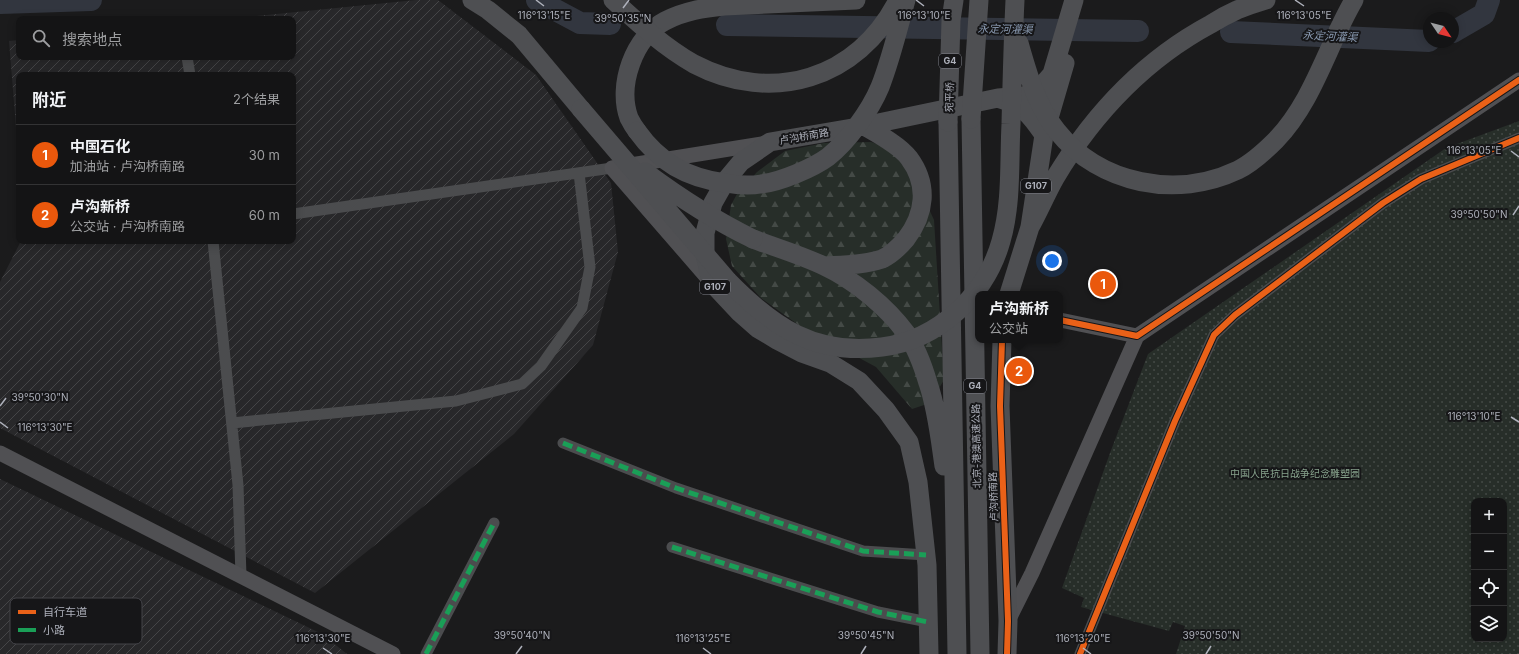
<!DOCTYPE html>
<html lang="zh">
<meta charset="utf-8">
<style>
:root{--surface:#141415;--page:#212122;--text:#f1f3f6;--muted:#9d9ea0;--line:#333334;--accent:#ea580c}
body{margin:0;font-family:Inter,"Noto Sans SC",sans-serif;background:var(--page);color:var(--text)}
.controls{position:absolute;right:12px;bottom:12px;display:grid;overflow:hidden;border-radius:8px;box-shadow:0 2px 10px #0003}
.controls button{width:36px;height:36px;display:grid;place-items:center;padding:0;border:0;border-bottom:1px solid var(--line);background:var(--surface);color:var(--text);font:20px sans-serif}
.compass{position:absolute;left:1423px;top:12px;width:36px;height:36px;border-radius:50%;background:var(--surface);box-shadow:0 2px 10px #0003;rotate:125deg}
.you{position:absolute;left:1052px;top:261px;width:14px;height:14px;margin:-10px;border:3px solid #fff;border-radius:50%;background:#1a73e8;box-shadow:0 0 0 6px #1a73e833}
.badge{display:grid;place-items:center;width:26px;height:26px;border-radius:50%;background:var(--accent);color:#fff;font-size:13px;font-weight:700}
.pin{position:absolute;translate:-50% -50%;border:2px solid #fff;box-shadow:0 1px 4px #0006}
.popup{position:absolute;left:975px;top:291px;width:88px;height:52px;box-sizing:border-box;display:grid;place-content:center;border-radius:8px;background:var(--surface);filter:drop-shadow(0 1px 3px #0005);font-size:13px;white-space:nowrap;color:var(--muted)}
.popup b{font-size:15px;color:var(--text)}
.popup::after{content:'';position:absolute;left:50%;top:100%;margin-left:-8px;border:8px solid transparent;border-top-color:var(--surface)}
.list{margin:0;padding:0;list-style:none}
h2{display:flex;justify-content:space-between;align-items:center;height:52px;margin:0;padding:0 16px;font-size:17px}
h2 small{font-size:13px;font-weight:400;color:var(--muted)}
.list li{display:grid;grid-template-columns:26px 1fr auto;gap:12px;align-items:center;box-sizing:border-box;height:60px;padding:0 16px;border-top:1px solid var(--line)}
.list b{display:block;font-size:15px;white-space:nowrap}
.list p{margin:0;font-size:13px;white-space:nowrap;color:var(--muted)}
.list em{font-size:13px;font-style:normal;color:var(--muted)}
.icon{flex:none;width:22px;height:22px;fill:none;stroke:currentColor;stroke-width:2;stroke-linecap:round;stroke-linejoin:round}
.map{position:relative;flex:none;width:1519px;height:654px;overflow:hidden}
.search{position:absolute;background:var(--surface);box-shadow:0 2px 10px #0003;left:16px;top:16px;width:280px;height:44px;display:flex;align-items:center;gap:10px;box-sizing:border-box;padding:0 14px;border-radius:8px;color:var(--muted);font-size:15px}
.panel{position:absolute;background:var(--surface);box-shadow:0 2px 10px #0003;left:16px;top:72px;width:280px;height:172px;border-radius:8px}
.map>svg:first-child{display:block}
.industrial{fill:url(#industrial-furrows)}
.green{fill:url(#green-dots);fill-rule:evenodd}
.forest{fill:url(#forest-firs)}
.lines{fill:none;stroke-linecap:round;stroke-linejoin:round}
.river{stroke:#32363f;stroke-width:22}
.street{stroke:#4b4c4e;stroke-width:11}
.secondary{stroke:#505053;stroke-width:15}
.highway{stroke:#4e4f52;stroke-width:19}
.highway-bridge{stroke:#4e4f52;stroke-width:19}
.quiet{stroke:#1a9f57;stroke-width:5;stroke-dasharray:10 5;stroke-linecap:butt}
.cycleway-casing{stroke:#161618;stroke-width:8}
.cycleway{stroke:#ea6118;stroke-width:6}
.ticks{fill:none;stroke:#aeb1bb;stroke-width:1.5}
.labels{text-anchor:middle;stroke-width:4;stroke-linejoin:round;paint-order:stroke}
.shield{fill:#161618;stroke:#80828a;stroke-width:1}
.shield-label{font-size:9px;font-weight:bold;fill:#aeb1bb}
.street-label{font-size:10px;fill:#aeb1bb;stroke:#161618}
.park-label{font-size:10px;fill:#88a38d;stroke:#161618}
.water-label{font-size:11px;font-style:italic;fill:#8a9ab1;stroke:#161618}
.key{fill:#161618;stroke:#444449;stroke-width:1}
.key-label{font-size:11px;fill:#aeb1bb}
.ticks-label{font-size:10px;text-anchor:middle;fill:#aeb1bb;stroke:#161618;stroke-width:4;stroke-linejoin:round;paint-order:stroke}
</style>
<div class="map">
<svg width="1519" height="654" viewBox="0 0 1519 654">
<defs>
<pattern id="industrial-furrows" width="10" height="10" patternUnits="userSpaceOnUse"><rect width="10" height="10" fill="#28282a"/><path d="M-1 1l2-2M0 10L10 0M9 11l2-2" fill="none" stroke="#454547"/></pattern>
<pattern id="green-dots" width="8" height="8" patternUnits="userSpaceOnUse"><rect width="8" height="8" fill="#272e29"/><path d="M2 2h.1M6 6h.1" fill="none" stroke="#444a46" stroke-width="1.8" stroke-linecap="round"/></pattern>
<pattern id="forest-firs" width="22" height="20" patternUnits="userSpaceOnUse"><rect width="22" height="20" fill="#272e29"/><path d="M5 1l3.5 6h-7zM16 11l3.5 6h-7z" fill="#444a46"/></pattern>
</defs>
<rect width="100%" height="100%" fill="#1b1b1c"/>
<path class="industrial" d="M416 0H438L536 75 611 183 618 252 593 345 514 434 315 593 0 428V282L21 241H293V75H19V164L9 41 19 40V57H293V19H226Z
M0 479 322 634 347 654H0Z"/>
<path class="green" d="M1519 121V654H1176L1185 626 1173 622 1169 631 1081 607 1084 598 1062 588 1110 453 1148 354 1446 148ZM1474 501H1504V639H1474Z"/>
<path class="forest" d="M871 142 892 149 910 168 934 220 944 380 930 403 912 409 876 367 800 326 761 298 732 266 726 239 731 205 737 194 757 172 785 151 824 143Z"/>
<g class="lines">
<path class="river" d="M537 0 580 23 610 24
M0 3 91 0
M727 25 1138 31
M1231 32 1429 41
M1453 32 1484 14 1489 0"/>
<path class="street" d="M187 57 190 75
M293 214 612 168
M213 241 238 485 241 576
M232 423 456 401 522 384 541 366 582 308 590 267 579 173
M563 443 676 488 863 551 926 555
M672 547 878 612 928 622
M426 654 494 523
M1080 654 1175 421 1214 335 1235 315 1383 203 1421 179 1519 138"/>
<path class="secondary" d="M612 168 767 143
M612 168 711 282
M1060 320 1137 336
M0 453 393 654
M1008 621 1032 573 1137 336 1519 80"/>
<path class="highway" d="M472 0 488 10 519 35 581 109
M1000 99C1024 106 1030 115 1044 135
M971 119 980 654
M948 122 957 654
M637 131C634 127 631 122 629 118 617 85 634 37 665 21 684 11 704 8 724 6L856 0
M1030 227C1039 211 1046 194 1055 178 1094 113 1144 60 1211 24 1219 19 1228 14 1237 10 1247 6 1256 3 1266 0
M753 239C777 248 801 255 824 266 854 280 886 306 906 333 916 347 923 366 928 383 937 409 940 439 944 466
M825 266C844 265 864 265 882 259 891 255 900 246 906 239 925 214 929 185 909 158 899 145 878 134 864 126
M1009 294 1030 227 1044 135 1065 63
M1002 340 1000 406 1008 621 1007 654
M929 654 927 565 918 482 909 442 886 410 859 381 830 363 802 353 777 340 757 328 740 313 711 282 705 254V233L713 203 726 180 741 162 770 142 864 126 998 98 1024 96 1039 89 1052 74 1074 0"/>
<path class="highway-bridge" d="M613 0C638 23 664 47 694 64 772 105 858 79 898 0
M1019 43C1028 74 1036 105 1057 131 1100 185 1177 199 1238 170 1252 163 1265 151 1276 140 1314 100 1327 46 1354 0
M581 109 728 281C773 327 815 356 882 347 938 340 986 295 1001 241 1012 203 1009 162 1011 124 1012 82 1013 41 1015 0
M971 119 979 0
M948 122 951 20 954 0
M637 131C659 162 687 178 725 183 737 185 749 186 761 184 780 182 813 168 828 157 848 141 870 111 880 87 891 59 898 29 906 0
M645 172C680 198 714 220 753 239"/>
<path class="quiet" d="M563 443 676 488 863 551 926 555
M672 547 878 612 928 622
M426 654 494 523"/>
<defs>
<path id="cycleway" d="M1060 320 1137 336 1519 80
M1002 340 1000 406 1008 621 1007 654
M1080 654 1175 421 1214 335 1235 315 1383 203 1421 179 1519 138"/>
</defs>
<use href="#cycleway" class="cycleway-casing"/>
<use href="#cycleway" class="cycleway"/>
</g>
<path class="ticks" d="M536 0 544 6M916 0 924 6M1295 0 1304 6M623 8 629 0M1511 151 1519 157M1513 215 1519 206M0 406 6 398M1511 417 1519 422M0 422 8 428M323 648 332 654M703 648 711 654M1083 648 1091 654M516 654 522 646M861 654 866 646M1206 654 1211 646"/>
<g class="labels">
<g class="shield">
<rect x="939" y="54" width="22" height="14" rx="3"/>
<rect x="1021" y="179" width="30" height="14" rx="3"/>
<rect x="700" y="280" width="30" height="14" rx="3"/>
<rect x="964" y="379" width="22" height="14" rx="3"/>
</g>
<g class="shield-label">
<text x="950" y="64">G4</text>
<text x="1036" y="189">G107</text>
<text x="715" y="290">G107</text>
<text x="975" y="389">G4</text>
</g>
<g class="street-label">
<text transform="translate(949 97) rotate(-88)" y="4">宛平桥</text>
<text transform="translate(804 136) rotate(-10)" y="4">卢沟桥南路</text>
<text transform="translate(976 446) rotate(-91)" y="4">北京-港澳高速公路</text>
<text transform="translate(993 497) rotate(-92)" y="4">卢沟桥南路</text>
</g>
<g class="park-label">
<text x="1295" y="477">中国人民抗日战争纪念雕塑园</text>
</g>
<g class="water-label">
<text transform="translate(1005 29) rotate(1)" y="4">永定河灌渠</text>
<text transform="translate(1330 36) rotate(3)" y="4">永定河灌渠</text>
</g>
</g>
<rect x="10" y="598" width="132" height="46" rx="6" class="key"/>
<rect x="18" y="610" width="18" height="4" fill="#ea6118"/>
<rect x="18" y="628" width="18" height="4" fill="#1a9f57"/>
<g class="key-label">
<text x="43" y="616">自行车道</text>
<text x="43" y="634">小路</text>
</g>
<g class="ticks-label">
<text x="544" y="19">116°13'15"E</text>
<text x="924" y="19">116°13'10"E</text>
<text x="1304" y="19">116°13'05"E</text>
<text x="623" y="22">39°50'35"N</text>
<text x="1474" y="154">116°13'05"E</text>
<text x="1479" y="218">39°50'50"N</text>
<text x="40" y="401">39°50'30"N</text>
<text x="1474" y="420">116°13'10"E</text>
<text x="45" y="431">116°13'30"E</text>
<text x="522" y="639">39°50'40"N</text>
<text x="866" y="639">39°50'45"N</text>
<text x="1211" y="639">39°50'50"N</text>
<text x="323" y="642">116°13'30"E</text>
<text x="703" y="642">116°13'25"E</text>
<text x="1083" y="642">116°13'20"E</text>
</g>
</svg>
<div class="controls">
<button>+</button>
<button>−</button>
<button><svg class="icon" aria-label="locate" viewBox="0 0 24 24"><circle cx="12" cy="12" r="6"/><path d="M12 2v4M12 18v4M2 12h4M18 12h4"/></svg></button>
<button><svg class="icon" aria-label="layers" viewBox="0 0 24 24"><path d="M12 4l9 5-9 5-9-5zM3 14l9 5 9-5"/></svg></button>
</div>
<svg class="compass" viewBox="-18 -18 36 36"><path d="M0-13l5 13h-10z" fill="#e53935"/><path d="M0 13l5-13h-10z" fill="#9d9ea0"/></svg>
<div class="you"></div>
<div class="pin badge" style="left:1103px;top:284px">1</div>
<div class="pin badge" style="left:1019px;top:371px">2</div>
<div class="popup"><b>卢沟新桥</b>公交站</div>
<div class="search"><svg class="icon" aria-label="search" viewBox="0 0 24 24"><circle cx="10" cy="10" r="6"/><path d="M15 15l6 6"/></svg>搜索地点</div>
<section class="panel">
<h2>附近<small>2个结果</small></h2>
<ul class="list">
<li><span class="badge">1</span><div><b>中国石化</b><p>加油站 · 卢沟桥南路</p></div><em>30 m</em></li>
<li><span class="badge">2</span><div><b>卢沟新桥</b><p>公交站 · 卢沟桥南路</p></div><em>60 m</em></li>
</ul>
</section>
</div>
